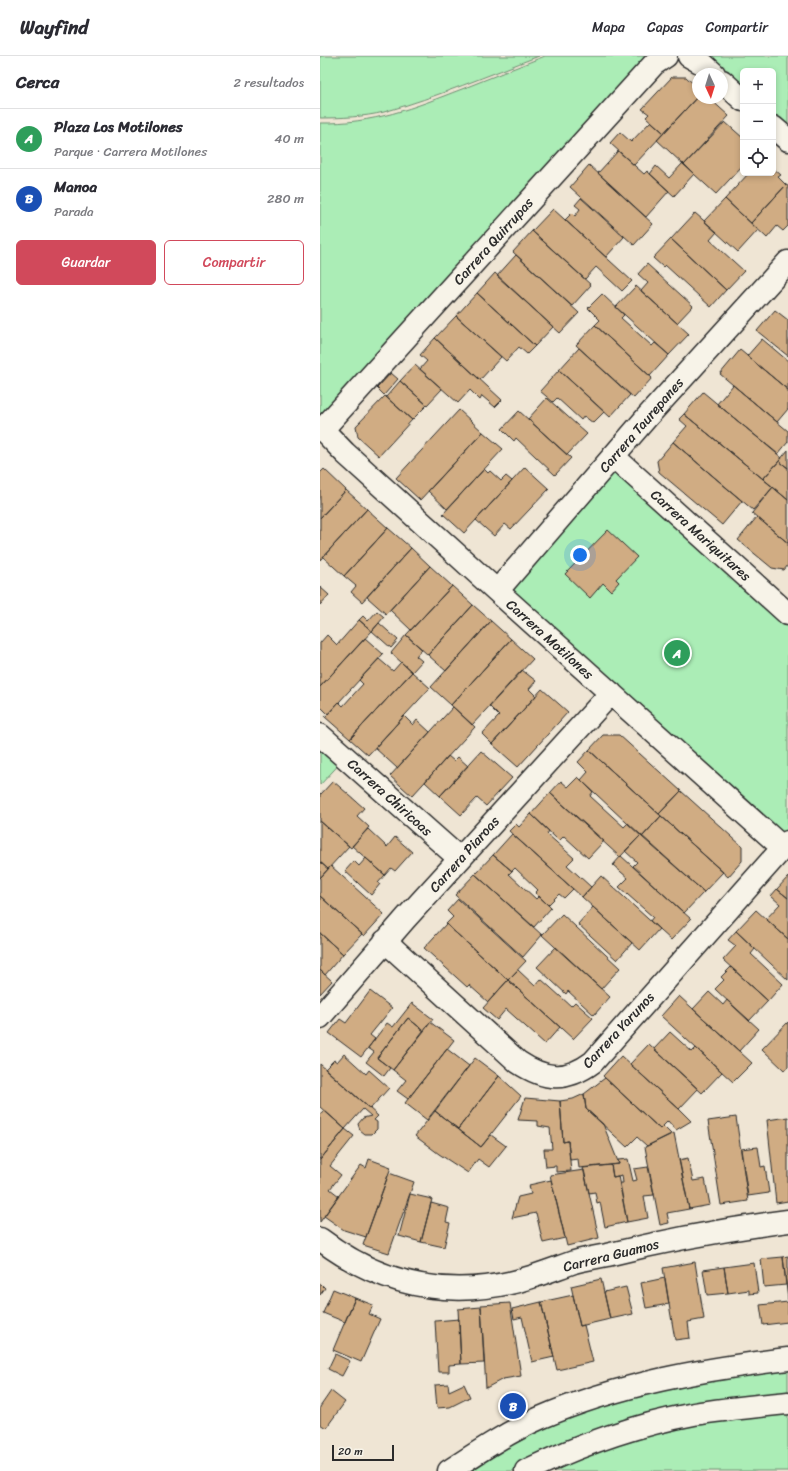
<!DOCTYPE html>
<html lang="es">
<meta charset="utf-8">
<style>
:root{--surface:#fff;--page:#f7f7f7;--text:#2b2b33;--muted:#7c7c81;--line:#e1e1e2;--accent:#d1495b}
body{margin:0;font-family:Sriracha,sans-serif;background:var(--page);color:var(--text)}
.controls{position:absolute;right:12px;top:12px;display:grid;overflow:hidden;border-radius:6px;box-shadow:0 2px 6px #0003}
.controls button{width:36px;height:36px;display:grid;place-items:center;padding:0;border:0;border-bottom:1px solid var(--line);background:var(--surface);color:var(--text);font:20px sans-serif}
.compass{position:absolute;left:372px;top:12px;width:36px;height:36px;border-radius:50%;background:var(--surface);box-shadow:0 2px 6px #0003;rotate:176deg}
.scale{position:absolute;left:12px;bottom:10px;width:62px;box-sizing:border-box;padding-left:4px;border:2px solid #2b2b2b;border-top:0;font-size:11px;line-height:14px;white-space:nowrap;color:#2b2b2b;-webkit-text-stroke:3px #f7f3e8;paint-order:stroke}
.you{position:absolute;left:260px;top:499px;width:14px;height:14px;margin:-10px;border:3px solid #fff;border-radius:50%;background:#1a73e8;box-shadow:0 0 0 6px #1a73e833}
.badge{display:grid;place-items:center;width:26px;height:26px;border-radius:50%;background:var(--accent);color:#fff;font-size:13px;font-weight:700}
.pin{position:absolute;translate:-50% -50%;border:2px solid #fff;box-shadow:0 1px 4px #0006}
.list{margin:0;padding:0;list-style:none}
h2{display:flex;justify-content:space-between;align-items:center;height:52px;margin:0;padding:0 16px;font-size:17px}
h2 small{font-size:13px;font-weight:400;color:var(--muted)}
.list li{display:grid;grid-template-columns:26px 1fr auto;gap:12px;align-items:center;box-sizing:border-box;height:60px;padding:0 16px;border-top:1px solid var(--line)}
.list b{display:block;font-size:15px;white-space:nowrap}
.list p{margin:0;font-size:13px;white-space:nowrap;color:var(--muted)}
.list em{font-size:13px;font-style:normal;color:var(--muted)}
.actions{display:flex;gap:8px;padding:12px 16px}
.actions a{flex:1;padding:9px 0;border:1px solid var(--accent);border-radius:6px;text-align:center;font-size:14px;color:var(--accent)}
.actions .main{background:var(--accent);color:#fff}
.icon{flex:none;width:22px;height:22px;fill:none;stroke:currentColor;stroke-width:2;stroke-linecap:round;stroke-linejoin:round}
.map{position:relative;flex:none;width:468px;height:1415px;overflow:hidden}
header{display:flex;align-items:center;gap:24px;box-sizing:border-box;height:56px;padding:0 20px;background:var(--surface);border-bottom:1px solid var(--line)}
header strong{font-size:19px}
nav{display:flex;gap:22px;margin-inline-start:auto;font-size:14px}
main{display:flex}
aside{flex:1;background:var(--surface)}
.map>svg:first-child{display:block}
.green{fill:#abedb6;stroke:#6b8c70}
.building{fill:#d0ac83;stroke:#2b2b2b}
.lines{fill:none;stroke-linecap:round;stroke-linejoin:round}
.minor-casing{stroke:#2b2b2b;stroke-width:25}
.minor{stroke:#f7f3e8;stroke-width:22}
.labels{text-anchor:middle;stroke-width:3;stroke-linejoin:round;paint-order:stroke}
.street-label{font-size:14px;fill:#2b2b2b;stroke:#f7f3e8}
</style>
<header>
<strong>Wayfind</strong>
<nav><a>Mapa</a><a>Capas</a><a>Compartir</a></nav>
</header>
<main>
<aside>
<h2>Cerca<small>2 resultados</small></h2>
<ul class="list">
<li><span class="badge" style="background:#2e9e5b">A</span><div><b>Plaza Los Motilones</b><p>Parque · Carrera Motilones</p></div><em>40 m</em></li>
<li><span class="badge" style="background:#1a4fb4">B</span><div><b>Manoa</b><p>Parada</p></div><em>280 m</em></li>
</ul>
<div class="actions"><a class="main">Guardar</a><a>Compartir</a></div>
</aside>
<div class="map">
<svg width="468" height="1415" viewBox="0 0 468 1415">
<rect width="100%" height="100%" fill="#efe5d4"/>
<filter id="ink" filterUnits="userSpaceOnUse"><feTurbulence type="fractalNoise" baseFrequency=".025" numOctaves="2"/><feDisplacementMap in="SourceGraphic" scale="8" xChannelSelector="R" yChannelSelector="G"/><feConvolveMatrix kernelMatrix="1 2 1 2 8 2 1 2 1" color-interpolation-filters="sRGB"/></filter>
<g filter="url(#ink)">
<path class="green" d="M0 0H219C168 19 117 41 64 56 44 61 21 62 0 62Z
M225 0H346L0 371V67C53 68 93 52 142 33 170 22 197 11 225 0Z
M369 0H468V84L453 71V15H423V44Z
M293 400 468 558V786L177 535Z
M0 678 26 701 0 729Z
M468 1303V1415H129L220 1362Z"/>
<path class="building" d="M352 21H366L378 32V40L344 77 326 61 329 58 322 53Z
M378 40V42H389L409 60 364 109 337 84Z
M331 65 344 77 314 109 290 87 300 76 311 86Z
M405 66 423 82V109L396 138 364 109Z
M298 95 324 118 327 115 349 135 326 161 278 117Z
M363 107 374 118 354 140 330 118 336 110 349 122Z
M269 109 333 168 314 189 250 131Z
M453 112 461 119 458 121 466 129 431 167 405 143 429 117H453Z
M466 129 468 130V170L463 175 457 170 447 182 431 167Z
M261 142 304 181 286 201 245 164 252 157 255 160 260 153 255 149Z
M405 143 438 174 418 196 384 165Z
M233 153 312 225 302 235 276 211 265 223 212 175Z
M375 157 397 176 390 184 424 215 406 234 351 183Z
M212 175 271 229 252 250 193 196Z
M351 183 406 234 391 251 345 209 343 211 333 202Z
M196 199 259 257 240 277 177 220Z
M327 208 373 250 357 267 321 235 328 227 318 218Z
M175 217 233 271 215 290 157 237Z
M316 230 369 278 349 299 296 251Z
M157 237 215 290 207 298 199 291 186 305 136 260Z
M282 238 304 259 301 262 332 290 335 287 349 299 330 320 275 269 280 264 268 252Z
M455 254 468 264V300L437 275Z
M136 260 181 301 160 324 115 282Z
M275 269 332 322 314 342 256 289Z
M115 282 182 344 175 351 162 340 160 344 150 334 138 347 100 313 107 305 100 299Z
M442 283 468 305V334L427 300Z
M259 292 310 339 290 361 239 314Z
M420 294 468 334V353L457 366 400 318Z
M95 309 122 333 107 349 80 325Z
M239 314 284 356 273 367 264 360 261 364 237 342 233 346 220 335Z
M71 317 78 323 64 339 57 332Z
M80 325 107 349 92 364 66 341Z
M413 329 468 375V386L458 398 397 348Z
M383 336 462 402 443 423 364 358Z
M65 340 92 364 59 400 38 381 36 370Z
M227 342 267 378 247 399 208 363Z
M139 354 163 376 100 444 76 422Z
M199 355 251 402 235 419 196 382 194 385 182 373Z
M364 358 453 431 433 454 353 386 367 370 359 363Z
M163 376 183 393 127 453 108 435Z
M353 386 422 445 402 469 339 416 337 405Z
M468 394V412L459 405Z
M459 405 468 412V444L443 423Z
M205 411 229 433 191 473 185 468 174 480 156 464Z
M4 413 26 434 0 462V417Z
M164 413 168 417 170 415 181 425 186 420 192 425 144 477 123 458Z
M453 431 468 444V487L432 457Z
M26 434 47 453 0 504V462Z
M47 453 68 472 24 520 3 501Z
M437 461 468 487V509L464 514 452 512 418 484Z
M68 472 91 492 42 546 31 536 36 530 24 520Z
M288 474 317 501 296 523 299 526 291 535 283 527 270 542 245 518Z
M91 492 110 510 66 558 47 541Z
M110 510 132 530 91 574 70 554Z
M132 530 153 549 108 599 86 579Z
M0 531 9 539 0 549Z
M153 549 171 565 126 615 108 599Z
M57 555 64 561 52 575 39 564 43 560 48 565Z
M39 564 52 575 0 631V587L7 579 17 589Z
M171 565 191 583 131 649 111 631Z
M59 567 78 584 71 592 52 575Z
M86 579 102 593 96 600 102 605 92 616 71 597Z
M45 582 63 598 8 658 0 650V631Z
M191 583 213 603 152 669 131 649Z
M59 603 73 615 81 606 92 616 30 683 5 661 19 646 23 650 43 628 39 624Z
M202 614 216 625 209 633 216 640 172 688 162 678 179 660 169 650Z
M92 616 110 632 48 699 30 683Z
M222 633 248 656 198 711 172 688Z
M133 651 155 671 92 740 70 720Z
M84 660 93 669 97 664 110 676 77 712 55 692Z
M283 679H299L361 735 339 758 269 694Z
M269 694 341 760 322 781 261 724 268 716 258 706Z
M161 695 192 722 166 750 157 742 141 759 120 740Z
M128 700 134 705 138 701 148 710 120 740 105 726Z
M258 721 273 736 270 740 304 771 308 767 321 779 300 801 230 737 241 725 248 731Z
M13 725 44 752 37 760 49 771 31 792 0 765V737L1 738Z
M361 735 422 790V805L408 821 339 758Z
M230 737 284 785 268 802 244 780 239 785 211 758Z
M211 758 229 775 227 778 254 802 247 809 271 831 262 841 189 775 196 768 199 771Z
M341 760 403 816 384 836 322 781Z
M0 765 29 790 8 813 0 806Z
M48 773 67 791 75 781 92 796 75 815 71 812 65 819 32 790Z
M192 778 253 833 244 842 239 838 228 849 215 837 218 834 195 812 192 815 173 799Z
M321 779 384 836 364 857 313 810 317 806 305 795Z
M173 799 192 815 189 818 216 843 219 840 231 852 214 871 155 818Z
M301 800 371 863 351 884 330 865 333 861 299 831 308 822 293 809Z
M46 802 65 819 58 827 60 828 51 839 25 815 34 805 39 810Z
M0 806 8 813 0 822Z
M11 810 64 858 44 880 0 840V822Z
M155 818 222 879 203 901 135 839Z
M281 820 339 873 320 894 262 841Z
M468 821V842L457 833Z
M457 833 468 842V883L446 863 460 848 451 840Z
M0 840 42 878 23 898 0 877Z
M138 843 206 905 188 924 126 868 133 861 127 855Z
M273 851 312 887 297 904 258 868Z
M436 854 468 883V924L416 875Z
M242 858 300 912 281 933 222 879Z
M126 868 188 924 168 946 149 929 147 931 104 892Z
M416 875 435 893 431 898 463 928 448 945 403 904 416 890 408 884Z
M0 877 23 898 5 919 0 914Z
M236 891 290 941 274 959 248 935 246 938 217 911Z
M411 911 448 945 429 965 395 933 404 924 401 921Z
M0 914 12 925 0 938Z
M198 914 215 930 221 923 251 950 255 946 273 962 253 983 188 924Z
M188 924 240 971 225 988 186 953 177 964 163 952Z
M50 935 72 952 50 979 55 983 41 1001 9 977 20 963 26 967Z
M389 936 403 949 407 944 439 973 419 995 373 953Z
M359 940 432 1007 413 1026 341 960Z
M92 947 113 963 104 975 88 962 57 1002 70 1012 64 1020 46 1006 54 996 48 992 67 967 73 971Z
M88 962 104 975 73 1014 57 1002Z
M110 966 134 984 88 1043 77 1035 86 1024 73 1014Z
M468 966V1011L464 1014 442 993Z
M350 976 372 996 376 992 402 1016 382 1037 334 993Z
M329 988 378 1033 359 1053 310 1008Z
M127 993 149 1010 107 1064 85 1047Z
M24 998 46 1018 49 1014 69 1032 50 1053 5 1013 14 1004 17 1006Z
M301 1000 359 1053 371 1065 356 1074 348 1065 340 1073 285 1022 283 1020Z
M155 1002 179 1020 138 1073 115 1055Z
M0 1008 58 1060 54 1064 57 1066V1073L52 1078H45L40 1074 38 1068 43 1062 51 1060 43 1053 25 1073 0 1051Z
M179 1020 201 1040 161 1091 138 1073Z
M285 1022 340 1073 343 1070 351 1078 327 1090 317 1081 307 1091 266 1053 264 1038Z
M264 1038 266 1053 283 1068 299 1108 259 1112 258 1103 250 1104 248 1085 243 1086 240 1045 253 1043Z
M205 1042 240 1045 243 1086 248 1085 251 1115 236 1116V1110L226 1111 224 1093H232L230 1072 218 1070V1065L198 1064Z
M4 1054 25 1073 0 1104V1060Z
M115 1055 161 1091 171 1079 186 1090 169 1111 158 1103 148 1117 119 1098 95 1080Z
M416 1061 428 1145 401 1149 388 1065Z
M468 1061V1145L456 1147 447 1064Z
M25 1073 34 1080 10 1110 21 1119 10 1133 19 1140 0 1166V1104Z
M354 1077 369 1153 347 1157 349 1167 340 1169 325 1091Z
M438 1091 441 1111 445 1110 449 1137 428 1140 421 1093Z
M368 1102 373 1125 385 1123 390 1149 369 1153 359 1104Z
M49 1103 71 1111 46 1181 24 1174 4 1160 41 1109 46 1112Z
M308 1103 313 1125 317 1124 314 1113 328 1111 334 1139 324 1140 328 1162 307 1166 300 1127H303L302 1119 293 1121 291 1109 299 1108 298 1104Z
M291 1109 293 1121 298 1120 307 1166 285 1171 280 1146 277 1147 275 1136 269 1137 263 1112Z
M264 1114 279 1182 247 1190 230 1119Z
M69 1117 94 1126 69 1197 43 1189Z
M231 1124 245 1182 223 1187 216 1157 192 1162 198 1141 211 1138 209 1129Z
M90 1138 112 1143 101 1186 79 1180Z
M111 1147 129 1152 126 1166 130 1167 124 1191 101 1186Z
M468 1200V1244L463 1201Z
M463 1201 466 1229 444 1231 441 1203Z
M375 1206 384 1263 368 1266 370 1282 355 1284 343 1212Z
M434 1207 438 1237 429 1238V1234L408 1237 404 1211Z
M404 1211 408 1237 387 1239 383 1214Z
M345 1222 349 1248 326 1252 321 1227Z
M281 1223 290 1263 260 1270 251 1230Z
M0 1227 5 1232 0 1239Z
M306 1231 313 1258 290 1263 284 1236Z
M13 1233 35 1242 25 1266 3 1257Z
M253 1239 260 1270 264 1269 273 1306 237 1314 221 1246Z
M35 1242 53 1249 49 1258 60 1263 41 1306 13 1294Z
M221 1246 234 1301 212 1306 202 1261 194 1263 192 1253Z
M468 1246V1266L443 1269 440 1249Z
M190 1247 201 1320 183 1323 166 1332 161 1249Z
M161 1251 164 1307 141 1308 138 1253Z
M139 1263 141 1308 129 1309V1316H118L115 1265Z
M15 1298 30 1305 22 1320 8 1313Z
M128 1328 129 1335 144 1328 150 1341 130 1351 117 1352 115 1329Z
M11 1335 25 1346 6 1372 0 1368V1351Z"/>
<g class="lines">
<defs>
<path id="minor" d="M369 0 383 8 394 18
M402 25 423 44
M453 71 468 84
M0 371 25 397 177 535 463 792
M2 374 334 8 346 0
M293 400 468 558
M177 535 327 361 468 206
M0 679 140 803
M65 885 198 1006C225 1024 246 1026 273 1006L468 786
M0 961 86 862 291 637
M0 1183C58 1227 122 1243 194 1226 214 1221 234 1213 254 1206 265 1203 276 1201 287 1199 347 1184 407 1173 468 1165
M129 1415C158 1396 188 1376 220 1362 299 1328 383 1313 468 1303
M206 1415C259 1389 316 1369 374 1358 405 1353 437 1350 468 1347"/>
</defs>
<use href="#minor" class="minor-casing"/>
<use href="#minor" class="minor"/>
</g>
</g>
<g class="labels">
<g class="street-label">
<text transform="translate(173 185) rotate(-48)" y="5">Carrera Quirrupas</text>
<text transform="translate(321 369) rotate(-49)" y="5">Carrera Taurepanes</text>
<text transform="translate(381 479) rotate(42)" y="5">Carrera Mariquitares</text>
<text transform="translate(230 583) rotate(42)" y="5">Carrera Motilones</text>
<text transform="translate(70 741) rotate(42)" y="5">Carrera Chiricoas</text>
<text transform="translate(144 798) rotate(-48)" y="5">Carrera Piaroas</text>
<text transform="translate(298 974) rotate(-47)" y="5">Carrera Yarunos</text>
<text transform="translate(291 1199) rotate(-14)" y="5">Carrera Guamos</text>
</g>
</g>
</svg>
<div class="controls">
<button>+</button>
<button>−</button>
<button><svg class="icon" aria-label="locate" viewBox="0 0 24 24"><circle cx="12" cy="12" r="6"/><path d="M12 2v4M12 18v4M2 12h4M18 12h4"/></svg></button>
</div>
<svg class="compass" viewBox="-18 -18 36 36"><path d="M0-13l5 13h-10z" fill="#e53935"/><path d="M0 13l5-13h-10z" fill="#7c7c81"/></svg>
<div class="scale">20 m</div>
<div class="you"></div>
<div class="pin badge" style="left:357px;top:597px;background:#2e9e5b">A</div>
<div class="pin badge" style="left:193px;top:1350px;background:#1a4fb4">B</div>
</div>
</main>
